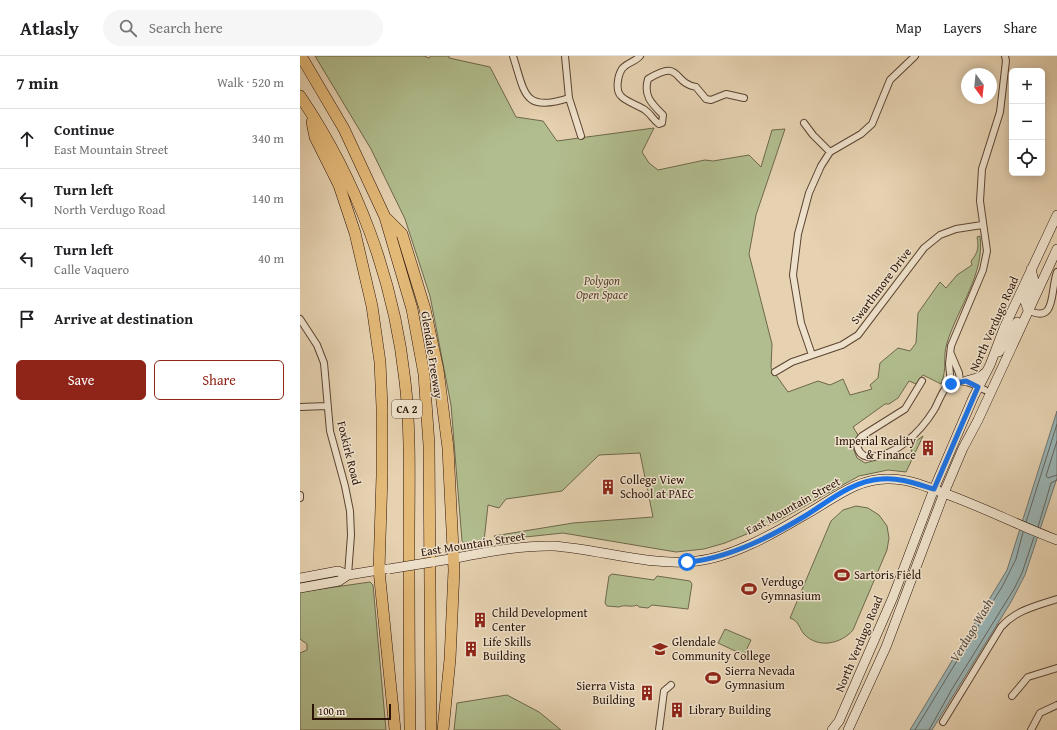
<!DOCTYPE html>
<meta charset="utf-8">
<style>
:root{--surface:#fff;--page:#f6f6f6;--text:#202124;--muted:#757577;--line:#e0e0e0;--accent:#8f2418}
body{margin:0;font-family:"Gentium Book Plus",serif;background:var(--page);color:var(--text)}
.controls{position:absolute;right:12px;top:12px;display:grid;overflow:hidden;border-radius:6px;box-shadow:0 2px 10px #0003}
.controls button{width:36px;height:36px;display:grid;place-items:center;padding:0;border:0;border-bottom:1px solid var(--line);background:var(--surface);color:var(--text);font:20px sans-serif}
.compass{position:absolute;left:661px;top:12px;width:36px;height:36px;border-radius:50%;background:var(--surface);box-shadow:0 2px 10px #0003;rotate:165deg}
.scale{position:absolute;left:12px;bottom:10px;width:79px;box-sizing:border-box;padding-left:4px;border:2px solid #2b1308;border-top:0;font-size:11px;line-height:14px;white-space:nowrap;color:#2b1308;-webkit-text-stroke:3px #efe2cc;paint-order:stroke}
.stop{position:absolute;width:12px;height:12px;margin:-9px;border:3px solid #1a73e8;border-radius:50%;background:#fff}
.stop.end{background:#1a73e8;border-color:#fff;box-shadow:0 1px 4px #0008}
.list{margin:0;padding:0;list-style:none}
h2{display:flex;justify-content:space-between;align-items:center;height:52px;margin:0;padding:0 16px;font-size:17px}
h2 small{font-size:13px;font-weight:400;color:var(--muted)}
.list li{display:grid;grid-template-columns:26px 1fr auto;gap:12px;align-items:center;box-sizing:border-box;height:60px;padding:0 16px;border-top:1px solid var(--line)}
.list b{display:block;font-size:15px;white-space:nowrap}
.list p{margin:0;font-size:13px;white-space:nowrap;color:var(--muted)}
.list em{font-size:13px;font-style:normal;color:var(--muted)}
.actions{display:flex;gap:8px;padding:12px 16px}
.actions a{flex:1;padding:9px 0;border:1px solid var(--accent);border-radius:6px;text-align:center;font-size:14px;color:var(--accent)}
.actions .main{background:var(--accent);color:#fff}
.icon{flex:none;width:22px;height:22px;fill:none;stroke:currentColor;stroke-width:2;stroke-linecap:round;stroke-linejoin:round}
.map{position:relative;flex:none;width:757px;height:674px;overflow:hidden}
header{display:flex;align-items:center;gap:24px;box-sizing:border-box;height:56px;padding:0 20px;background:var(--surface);border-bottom:1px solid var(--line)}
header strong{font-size:19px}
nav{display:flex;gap:22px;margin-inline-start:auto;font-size:14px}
.search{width:280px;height:36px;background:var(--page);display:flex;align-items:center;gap:10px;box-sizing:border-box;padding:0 14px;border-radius:22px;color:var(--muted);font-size:15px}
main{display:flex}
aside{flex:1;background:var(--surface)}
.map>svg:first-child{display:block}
.green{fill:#b1bd8e;stroke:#6e684b}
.water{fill:#9ab5b6;stroke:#6e7470}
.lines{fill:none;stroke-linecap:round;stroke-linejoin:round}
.shore{stroke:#62645f;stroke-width:1}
.street-casing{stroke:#5a4332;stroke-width:8}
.secondary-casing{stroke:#2b1308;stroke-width:10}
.highway-casing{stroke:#2b1308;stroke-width:12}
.street{stroke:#efe2cc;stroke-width:6}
.secondary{stroke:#efe2cc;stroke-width:9}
.highway{stroke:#e3b978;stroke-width:11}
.secondary-bridge-casing{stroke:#2b1308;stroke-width:10;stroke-linecap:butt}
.secondary-bridge{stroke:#efe2cc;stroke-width:9}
.route{stroke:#1a73e8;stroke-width:5}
.labels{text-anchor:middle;stroke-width:3;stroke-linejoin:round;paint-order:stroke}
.shield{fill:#efe2cc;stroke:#665143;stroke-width:1}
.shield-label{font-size:11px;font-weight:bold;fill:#2b1308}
.park-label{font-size:12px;font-style:italic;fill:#534630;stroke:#efe2cc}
.street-label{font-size:12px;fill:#2b1308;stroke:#efe2cc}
.poi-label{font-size:12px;fill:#2b1308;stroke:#efe2cc;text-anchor:start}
.water-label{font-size:13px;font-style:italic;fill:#524c45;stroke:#efe2cc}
</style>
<header>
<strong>Atlasly</strong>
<div class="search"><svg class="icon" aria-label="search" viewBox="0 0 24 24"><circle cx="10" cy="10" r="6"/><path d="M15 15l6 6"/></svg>Search here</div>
<nav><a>Map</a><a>Layers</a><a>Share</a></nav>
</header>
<main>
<aside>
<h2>7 min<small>Walk · 520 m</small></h2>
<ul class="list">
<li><svg class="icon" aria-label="ahead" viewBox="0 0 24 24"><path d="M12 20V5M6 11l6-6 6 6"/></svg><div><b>Continue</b><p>East Mountain Street</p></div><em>340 m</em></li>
<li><svg class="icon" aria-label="left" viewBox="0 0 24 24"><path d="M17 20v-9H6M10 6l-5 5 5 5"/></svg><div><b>Turn left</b><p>North Verdugo Road</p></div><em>140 m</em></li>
<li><svg class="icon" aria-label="left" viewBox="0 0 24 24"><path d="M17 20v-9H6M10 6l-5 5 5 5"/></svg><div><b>Turn left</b><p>Calle Vaquero</p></div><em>40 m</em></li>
<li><svg class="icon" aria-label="arrive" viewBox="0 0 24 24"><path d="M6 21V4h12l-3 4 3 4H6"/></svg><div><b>Arrive at destination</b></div></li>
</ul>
<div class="actions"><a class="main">Save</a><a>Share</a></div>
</aside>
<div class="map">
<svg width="757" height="674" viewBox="0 0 757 674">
<rect width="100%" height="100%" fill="#e6d2b1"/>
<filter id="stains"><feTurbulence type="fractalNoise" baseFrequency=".005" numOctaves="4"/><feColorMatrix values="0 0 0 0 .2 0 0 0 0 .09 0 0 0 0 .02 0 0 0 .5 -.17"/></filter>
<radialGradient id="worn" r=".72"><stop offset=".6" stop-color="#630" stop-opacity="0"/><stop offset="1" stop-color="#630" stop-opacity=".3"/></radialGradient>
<path class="green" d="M15 0H124L129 2 131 0H149V2L190 11 216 61 243 65 257 85 354 72 342 96 349 107 358 114 405 104 413 105 449 99 461 111 472 74 485 73 456 159 449 198 472 288 471 312 488 336 518 325 530 329 543 323 550 339 572 333 570 329 578 322 580 307 598 292 610 295 616 287 618 257 640 226 646 232 657 219 672 209 671 205C678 197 679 191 677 181L680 180C685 218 658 251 647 287 642 303 648 311 641 328L623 319 616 328 609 325 598 342 589 348H585L553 371 558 379 552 389 557 402 565 407 593 400 603 403 611 398 612 388 623 380 606 416 588 414 559 420 476 466 425 487 404 493 376 496 263 477 197 484 194 480 273 467 353 461 340 397 299 399 262 435 206 443 199 452 188 449 184 485 165 488 162 485 151 349 130 240 105 163 71 93Z
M556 450 568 452 579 459 587 470 589 482 587 494 553 574C541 588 518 593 504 578 499 572 499 565 490 562L531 465 543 454Z
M312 518 354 524 357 520 390 525 392 528 388 553 352 549 348 552 339 551 337 549C331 552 325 548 319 551L307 550 305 547 309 520Z
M70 526 73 529 86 674H0V597L7 594V588L0 583V536Z
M425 573 451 584 444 599 418 587Z
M207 639 239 656 261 674H154L157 647Z"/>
<path class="water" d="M757 355V422L725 519 711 546 632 674H610L707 514Z"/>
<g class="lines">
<path class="shore" d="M757 385 746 420 748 422 757 419
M726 466 757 368
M738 471 751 427 757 424
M615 674 703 529 716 503 723 476
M629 674 652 633 714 533 722 517 734 481"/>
<defs>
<path id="street" d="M213 0C225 37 223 57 269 42
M265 0 269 42 281 80
M340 0C335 6 326 7 322 13 318 19 315 34 321 40 325 45 339 50 345 54 351 58 353 64 359 68L362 67 363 59C352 48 343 40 348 23 382 2 372 27 396 31L406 43 411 44 426 38 444 42
M504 67 513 79 530 96
M728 254C757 269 750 234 757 216
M0 263 17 289 24 307 30 375 45 430 50 455 51 479 48 519
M651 298 659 317 660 325
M512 299 501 267 493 219 498 178 509 137 521 110 530 96 561 78 572 68 590 24 615 0
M475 316 492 306 542 289 558 279 624 192 640 179 656 173 682 169
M622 325 605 353 562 380 557 386C557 394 560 400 569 401 596 401 621 375 634 354 639 346 642 333 650 328 663 321 674 329 685 334
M651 328 649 308 651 290 683 214 687 195 680 145 682 113 700 56 706 5 705 0
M0 351 27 350
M0 439V442
M712 640 728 621 757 612
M643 666 701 571C716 554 736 550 757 543
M359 674 364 635 371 629
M731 674 740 657 757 649"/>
<path id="secondary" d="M728 254 725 245 734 225 731 213
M699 296 717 266
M666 325 680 321 685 317
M132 506C171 500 213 489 253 490 299 493 352 511 397 505 432 501 473 478 503 460 531 445 557 421 590 423 607 423 622 429 638 435 679 449 717 469 757 484
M0 522 38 515 48 519 85 513
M0 532 39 525 48 519
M532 674 539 665 593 541 634 433 673 342 690 309 704 272 757 159
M548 674 586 591 644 437 663 392 678 364 757 193"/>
<path id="highway" d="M1 0 44 73 85 161 112 253 124 318 129 389 131 674
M0 40C57 124 94 223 105 325 111 377 109 430 109 483 109 547 109 610 110 674
M12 66 15 81 39 129 55 177 72 250 80 306 82 351V420L79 514 95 674
M87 163 102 178 125 253 138 314 148 392 154 514 150 603 143 674"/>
</defs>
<use href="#street" class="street-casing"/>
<use href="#secondary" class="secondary-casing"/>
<use href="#highway" class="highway-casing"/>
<use href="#street" class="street"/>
<use href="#secondary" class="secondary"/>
<use href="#highway" class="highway"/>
<defs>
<path id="secondary-bridge" d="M89 513 132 506"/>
</defs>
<use href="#secondary-bridge" class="secondary-bridge-casing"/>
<use href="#secondary-bridge" class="secondary-bridge"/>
</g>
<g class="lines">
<path class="route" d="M387 506C426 503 472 480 505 460 529 445 552 425 581 423 599 421 617 428 634 433L678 331 666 325 651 328"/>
</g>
<defs>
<symbol id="building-bare" viewBox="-9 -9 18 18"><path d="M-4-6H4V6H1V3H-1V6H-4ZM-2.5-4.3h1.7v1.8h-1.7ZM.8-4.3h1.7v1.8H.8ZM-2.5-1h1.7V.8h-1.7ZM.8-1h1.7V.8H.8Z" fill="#8f2418" stroke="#efe2cc" stroke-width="2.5" paint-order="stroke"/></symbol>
<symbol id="stadium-bare" viewBox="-9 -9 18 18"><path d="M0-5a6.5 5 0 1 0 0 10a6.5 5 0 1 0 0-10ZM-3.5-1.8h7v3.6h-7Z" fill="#8f2418" stroke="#efe2cc" stroke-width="2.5" paint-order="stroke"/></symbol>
<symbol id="university-bare" viewBox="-9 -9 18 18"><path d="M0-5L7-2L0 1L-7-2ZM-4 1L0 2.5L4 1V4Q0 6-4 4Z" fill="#8f2418" stroke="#efe2cc" stroke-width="2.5" paint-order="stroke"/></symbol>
</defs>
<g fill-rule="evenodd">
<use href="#building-bare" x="617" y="381" width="22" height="22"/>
<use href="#building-bare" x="297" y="420" width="22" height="22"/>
<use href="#stadium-bare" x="531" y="508" width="22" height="22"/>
<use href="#stadium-bare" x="438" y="522" width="22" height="22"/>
<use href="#building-bare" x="169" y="553" width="22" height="22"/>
<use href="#building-bare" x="160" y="582" width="22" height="22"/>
<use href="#university-bare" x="349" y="582" width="22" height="22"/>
<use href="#stadium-bare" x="402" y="611" width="22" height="22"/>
<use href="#building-bare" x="336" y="626" width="22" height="22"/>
<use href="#building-bare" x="366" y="643" width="22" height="22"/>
</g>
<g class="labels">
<rect class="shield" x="92" y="344" width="30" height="18" rx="3"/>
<g class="shield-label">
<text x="107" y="357">CA 2</text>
</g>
<g class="park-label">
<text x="302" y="229">Polygon<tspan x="302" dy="14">Open Space</tspan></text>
</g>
<g class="street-label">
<text transform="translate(581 230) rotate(-53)" y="4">Swarthmore Drive</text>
<text transform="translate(694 268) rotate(-66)" y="4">North Verdugo Road</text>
<text transform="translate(132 299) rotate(81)" y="4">Glendale Freeway</text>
<text transform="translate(49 397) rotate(76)" y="4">Foxkirk Road</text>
<text transform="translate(493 450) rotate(-29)" y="4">East Mountain Street</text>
<text transform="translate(173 488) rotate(-9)" y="4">East Mountain Street</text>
<text transform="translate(559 588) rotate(-67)" y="4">North Verdugo Road</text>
</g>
<g class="poi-label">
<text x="616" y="389" text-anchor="end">Imperial Reality<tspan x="616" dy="14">&amp; Finance</tspan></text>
<text x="320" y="428">College View<tspan x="320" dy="14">School at PAEC</tspan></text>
<text x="554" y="523">Sartoris Field</text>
<text x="461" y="530">Verdugo<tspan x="461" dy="14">Gymnasium</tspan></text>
<text x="192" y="561">Child Development<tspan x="192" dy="14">Center</tspan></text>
<text x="183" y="590">Life Skills<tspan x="183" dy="14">Building</tspan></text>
<text x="372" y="590">Glendale<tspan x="372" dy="14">Community College</tspan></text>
<text x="425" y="619">Sierra Nevada<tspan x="425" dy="14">Gymnasium</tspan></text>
<text x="335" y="634" text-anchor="end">Sierra Vista<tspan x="335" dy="14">Building</tspan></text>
<text x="389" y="658">Library Building</text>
</g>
<g class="water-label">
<text transform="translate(671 574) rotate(-59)" y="5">Verdugo Wash</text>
</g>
</g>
<rect width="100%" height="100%" filter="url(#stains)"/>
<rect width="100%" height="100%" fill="url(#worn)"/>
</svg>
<div class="controls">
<button>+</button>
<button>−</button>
<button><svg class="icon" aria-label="locate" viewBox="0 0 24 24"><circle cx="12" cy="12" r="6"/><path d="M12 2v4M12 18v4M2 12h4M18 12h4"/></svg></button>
</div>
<svg class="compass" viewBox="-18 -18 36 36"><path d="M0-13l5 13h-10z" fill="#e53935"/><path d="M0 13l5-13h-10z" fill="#757577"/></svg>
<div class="scale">100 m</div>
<div class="stop" style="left:387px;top:506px"></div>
<div class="stop end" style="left:651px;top:328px"></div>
</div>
</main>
